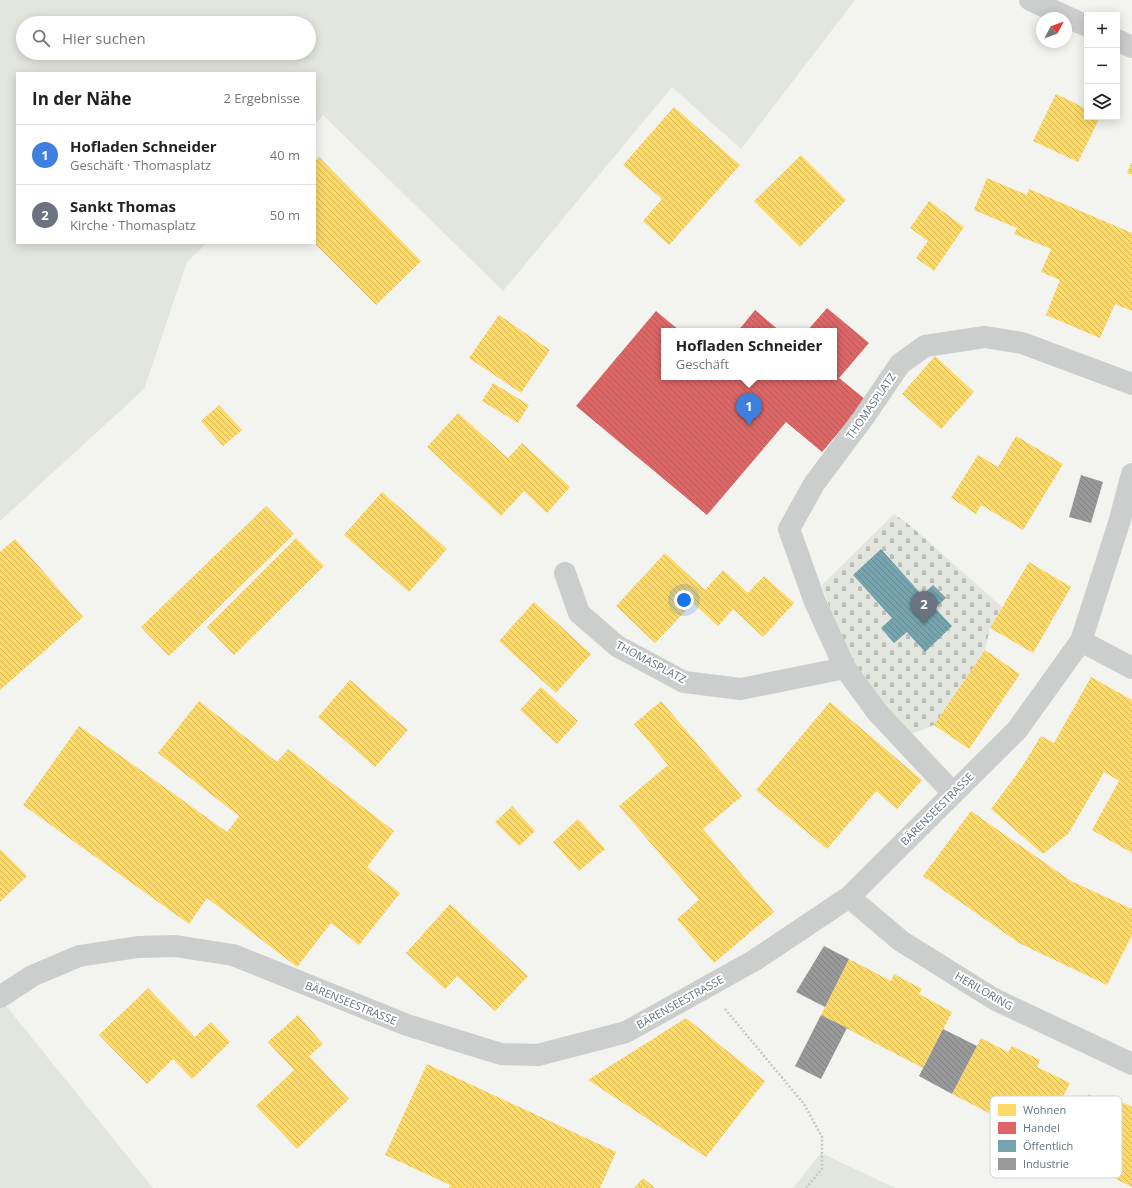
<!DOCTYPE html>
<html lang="de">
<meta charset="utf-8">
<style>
:root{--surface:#fff;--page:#f2f2f2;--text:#222;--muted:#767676;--line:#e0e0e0;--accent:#0f766e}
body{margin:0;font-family:"Open Sans",sans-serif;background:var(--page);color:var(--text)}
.controls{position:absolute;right:12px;top:12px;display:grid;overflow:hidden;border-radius:0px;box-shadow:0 2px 10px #0003}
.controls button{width:36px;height:36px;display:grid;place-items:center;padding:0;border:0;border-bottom:1px solid var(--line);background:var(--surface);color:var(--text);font:20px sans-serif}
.compass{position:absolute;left:1036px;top:12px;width:36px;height:36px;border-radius:50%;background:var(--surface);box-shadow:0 2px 10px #0003;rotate:49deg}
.you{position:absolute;left:684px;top:600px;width:14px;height:14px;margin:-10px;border:3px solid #fff;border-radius:50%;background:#1a73e8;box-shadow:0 0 0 6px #1a73e833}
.badge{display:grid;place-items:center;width:26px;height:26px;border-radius:50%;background:var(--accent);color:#fff;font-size:13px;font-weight:700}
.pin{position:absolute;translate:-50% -33px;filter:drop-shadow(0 1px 2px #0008)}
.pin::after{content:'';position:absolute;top:21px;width:14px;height:12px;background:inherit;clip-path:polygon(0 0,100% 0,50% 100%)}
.popup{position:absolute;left:661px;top:328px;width:176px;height:52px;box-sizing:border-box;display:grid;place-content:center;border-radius:0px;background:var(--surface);filter:drop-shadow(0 1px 3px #0005);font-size:13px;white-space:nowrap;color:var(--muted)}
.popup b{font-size:15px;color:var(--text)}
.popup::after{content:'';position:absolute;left:50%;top:100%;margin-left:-8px;border:8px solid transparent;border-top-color:var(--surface)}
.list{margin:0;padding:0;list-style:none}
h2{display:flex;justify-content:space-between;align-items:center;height:52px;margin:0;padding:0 16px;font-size:17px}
h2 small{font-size:13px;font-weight:400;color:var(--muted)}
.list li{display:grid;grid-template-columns:26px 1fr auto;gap:12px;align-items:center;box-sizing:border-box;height:60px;padding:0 16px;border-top:1px solid var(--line)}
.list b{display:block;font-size:15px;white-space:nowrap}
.list p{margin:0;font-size:13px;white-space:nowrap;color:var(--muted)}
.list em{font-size:13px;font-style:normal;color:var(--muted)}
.icon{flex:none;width:22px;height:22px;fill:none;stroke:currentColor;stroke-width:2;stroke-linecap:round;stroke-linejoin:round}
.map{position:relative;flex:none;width:1132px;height:1188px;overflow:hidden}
.search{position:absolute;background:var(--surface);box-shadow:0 2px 10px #0003;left:16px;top:16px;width:300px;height:44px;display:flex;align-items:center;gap:10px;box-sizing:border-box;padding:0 14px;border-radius:22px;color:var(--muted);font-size:15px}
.panel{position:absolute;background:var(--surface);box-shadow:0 2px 10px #0003;left:16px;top:72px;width:300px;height:172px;border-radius:0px}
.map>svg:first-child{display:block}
.green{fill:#e2e6de;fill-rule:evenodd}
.cemetery{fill:url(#cemetery-stones)}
.homes{fill:url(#homes-back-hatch)}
.shops{fill:url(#shops-back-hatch)}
.public{fill:url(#public-back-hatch)}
.industry{fill:url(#industry-back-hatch)}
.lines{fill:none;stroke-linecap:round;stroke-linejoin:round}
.path{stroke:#c8c9ca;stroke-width:2.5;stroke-dasharray:2 2;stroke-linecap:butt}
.minor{stroke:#cccdcd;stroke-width:22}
.labels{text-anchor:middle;stroke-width:4;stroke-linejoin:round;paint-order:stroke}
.street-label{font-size:11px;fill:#627381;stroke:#fff}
.key{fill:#fff;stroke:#d0d5d9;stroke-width:1}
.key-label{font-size:11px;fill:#627381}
</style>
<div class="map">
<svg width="1132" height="1188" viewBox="0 0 1132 1188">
<defs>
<pattern id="cemetery-stones" width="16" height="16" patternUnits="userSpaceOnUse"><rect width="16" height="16" fill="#e2e6de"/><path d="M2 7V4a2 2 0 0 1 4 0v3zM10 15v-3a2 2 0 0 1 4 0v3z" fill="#bbbfb9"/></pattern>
<pattern id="homes-back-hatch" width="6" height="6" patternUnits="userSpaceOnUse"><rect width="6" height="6" fill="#ffd966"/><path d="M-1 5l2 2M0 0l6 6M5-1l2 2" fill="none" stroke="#d2b459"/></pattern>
<pattern id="shops-back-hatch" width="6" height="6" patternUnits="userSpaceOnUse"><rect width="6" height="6" fill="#e06666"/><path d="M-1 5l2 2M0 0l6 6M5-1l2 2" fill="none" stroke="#b95859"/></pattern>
<pattern id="public-back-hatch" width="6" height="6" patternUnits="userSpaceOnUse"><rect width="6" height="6" fill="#76a5af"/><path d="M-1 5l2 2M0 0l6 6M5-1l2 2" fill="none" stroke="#648b94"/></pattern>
<pattern id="industry-back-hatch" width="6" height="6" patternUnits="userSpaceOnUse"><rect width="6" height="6" fill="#999"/><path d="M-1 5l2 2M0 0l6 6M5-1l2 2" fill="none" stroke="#808182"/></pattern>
</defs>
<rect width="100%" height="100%" fill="#f3f3f0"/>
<path class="green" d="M0 0H855L741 149 672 87 503 291 323 115 315 124V73H17V243H207L187 262 144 389 0 521ZM23 23H309V53H23Z
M3 1002 153 1188H0V1004Z
M821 1153 895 1188H793Z"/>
<path class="cemetery" d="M894 514 912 527 1002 607 990 628 985 650 934 725 909 735 880 704 843 648 822 585Z"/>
<path class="homes" d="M1056 94 1087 109V117H1100L1078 162 1033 141Z
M674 107 740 165 669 245 643 221 662 199 623 165Z
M801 155 846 200 800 247 754 201Z
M319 157 421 261 376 305 315 244V161Z
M1132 161V175L1127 173Z
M987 178 1027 195 1029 189 1132 233V311L1115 304 1100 338 1046 315 1060 280 1041 272 1051 249 1014 234 1017 228 974 210Z
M929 201 964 227 934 271 916 258 928 241 910 228Z
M499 315 550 350 521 393 469 358Z
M935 356 974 392 941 429 902 394Z
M493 383 529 405 518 423 482 401Z
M219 405 242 430 223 446 201 421Z
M458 413 508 458 522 443 570 487 547 513 524 491 501 516 427 447Z
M1016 436 1063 464 1023 530 981 505 976 514 951 498 978 455 998 467Z
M382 492 447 549 409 592 344 535Z
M266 506 294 534 169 656 141 627Z
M296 538 324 566 234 655 207 627Z
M15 539 83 617 0 690V552Z
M665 553 705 590 723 570 748 593 764 576 794 603 763 637 733 609 718 626 693 603 655 643 616 606Z
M1029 562 1071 587 1033 653 990 628Z
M534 602 591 654 556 693 499 641Z
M985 650 1020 674 969 749 934 725Z
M1091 677 1132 700V853L1092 830 1119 781 1104 772 1068 834 1043 854 991 809 1022 767 1041 736 1054 743Z
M350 680 408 730 375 767 318 717Z
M541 687 578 721 557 744 520 710Z
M199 701 277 762 288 749 394 831 367 867 400 893 359 945 331 923 297 967 207 898 189 924 23 805 79 726 227 832 239 816 158 753Z
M661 701 742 796 703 829 774 912 714 963 677 919 699 900 619 806 668 765 634 724Z
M830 702 922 780 897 809 876 791 827 849 756 790Z
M512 806 535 831 519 846 495 822Z
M971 811 1071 881 1132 909V935L1107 985 1019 943 923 876Z
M578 819 605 849 579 871 553 842Z
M0 849 27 876 0 902Z
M450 904 528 976 495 1011 457 976 445 989 406 953Z
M849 959 891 981 894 974 922 989 919 994 952 1012 923 1068 821 1015Z
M148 988 195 1037 211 1022 230 1042 192 1079 173 1059 147 1084 99 1035Z
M298 1015 323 1044 309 1056 349 1099 297 1149 256 1106 294 1070 268 1042Z
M686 1018 765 1081 706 1157 588 1080Z
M981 1038 1008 1052 1012 1046 1040 1060 1037 1067 1070 1083 1041 1140 952 1094Z
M427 1064 616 1152 600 1188H449L450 1185 385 1155Z
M1089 1094 1117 1108 1120 1101 1132 1107V1187L1060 1151Z
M643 1178 655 1188H634Z"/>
<path class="shops" d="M827 308 869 343 839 378 866 400 822 452 786 422 707 515 576 406 656 311 680 331H664V377H834V331H807Z
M755 310 780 331H738Z"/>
<path class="public" d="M881 549 922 595 933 585 946 598 935 608 952 626 925 652 907 632 894 643 881 628 892 618 853 575Z"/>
<path class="industry" d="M1081 475 1103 482 1091 523 1069 517Z
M824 946 849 959 825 1007 796 992Z
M821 1015 847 1028 821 1079 795 1066Z
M943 1029 977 1046 952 1094 919 1076Z
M1060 1103 1080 1113 1060 1151 1041 1140Z"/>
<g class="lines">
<path class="path" d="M725 1009 804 1104 822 1137V1169L806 1188"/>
<path class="minor" d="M1030 0 1087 26
M1117 40 1132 47
M565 573 579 613 617 646 684 682 741 689 845 668
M1081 641 1132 668
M953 793 877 712 845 668 815 602 789 529 814 484 864 417 900 364 925 346 985 337 1022 343 1132 384
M849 897 901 941 994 999 1132 1064
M0 997 32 976 79 956 138 947 175 946 233 955 407 1025 501 1054 538 1055 626 1032 755 960 849 897 1017 730 1081 641 1119 523 1132 474"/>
</g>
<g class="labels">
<g class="street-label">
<text transform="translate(871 406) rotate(-55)" y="4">THOMASPLATZ</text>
<text transform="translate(651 662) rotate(28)" y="4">THOMASPLATZ</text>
<text transform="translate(937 809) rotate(-45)" y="4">BÄRENSEESTRASSE</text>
<text transform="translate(984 991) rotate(30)" y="4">HERILORING</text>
<text transform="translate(680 1002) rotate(-29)" y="4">BÄRENSEESTRASSE</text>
<text transform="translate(351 1003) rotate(22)" y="4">BÄRENSEESTRASSE</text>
</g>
</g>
<rect x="990" y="1096" width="132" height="82" rx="6" class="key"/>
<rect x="998" y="1104" width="18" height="12" fill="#ffd966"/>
<rect x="998" y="1122" width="18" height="12" fill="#e06666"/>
<rect x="998" y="1140" width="18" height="12" fill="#76a5af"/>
<rect x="998" y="1158" width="18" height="12" fill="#999"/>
<g class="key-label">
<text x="1023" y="1114">Wohnen</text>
<text x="1023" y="1132">Handel</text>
<text x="1023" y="1150">Öffentlich</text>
<text x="1023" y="1168">Industrie</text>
</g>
</svg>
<div class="controls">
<button>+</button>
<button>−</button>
<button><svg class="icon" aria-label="layers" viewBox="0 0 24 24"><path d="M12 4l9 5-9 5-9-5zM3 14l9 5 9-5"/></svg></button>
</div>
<svg class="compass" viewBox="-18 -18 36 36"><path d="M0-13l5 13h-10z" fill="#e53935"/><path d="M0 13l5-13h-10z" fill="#767676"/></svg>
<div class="you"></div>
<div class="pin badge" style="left:749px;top:426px;background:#3f7fe0">1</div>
<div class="popup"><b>Hofladen Schneider</b>Geschäft</div>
<div class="pin badge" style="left:924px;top:624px;background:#6b7280">2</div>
<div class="search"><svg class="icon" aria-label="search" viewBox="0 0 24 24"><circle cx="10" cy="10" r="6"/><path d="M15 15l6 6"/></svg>Hier suchen</div>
<section class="panel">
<h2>In der Nähe<small>2 Ergebnisse</small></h2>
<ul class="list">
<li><span class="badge" style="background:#3f7fe0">1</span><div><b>Hofladen Schneider</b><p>Geschäft · Thomasplatz</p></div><em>40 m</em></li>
<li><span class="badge" style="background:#6b7280">2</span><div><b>Sankt Thomas</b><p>Kirche · Thomasplatz</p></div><em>50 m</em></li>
</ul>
</section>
</div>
